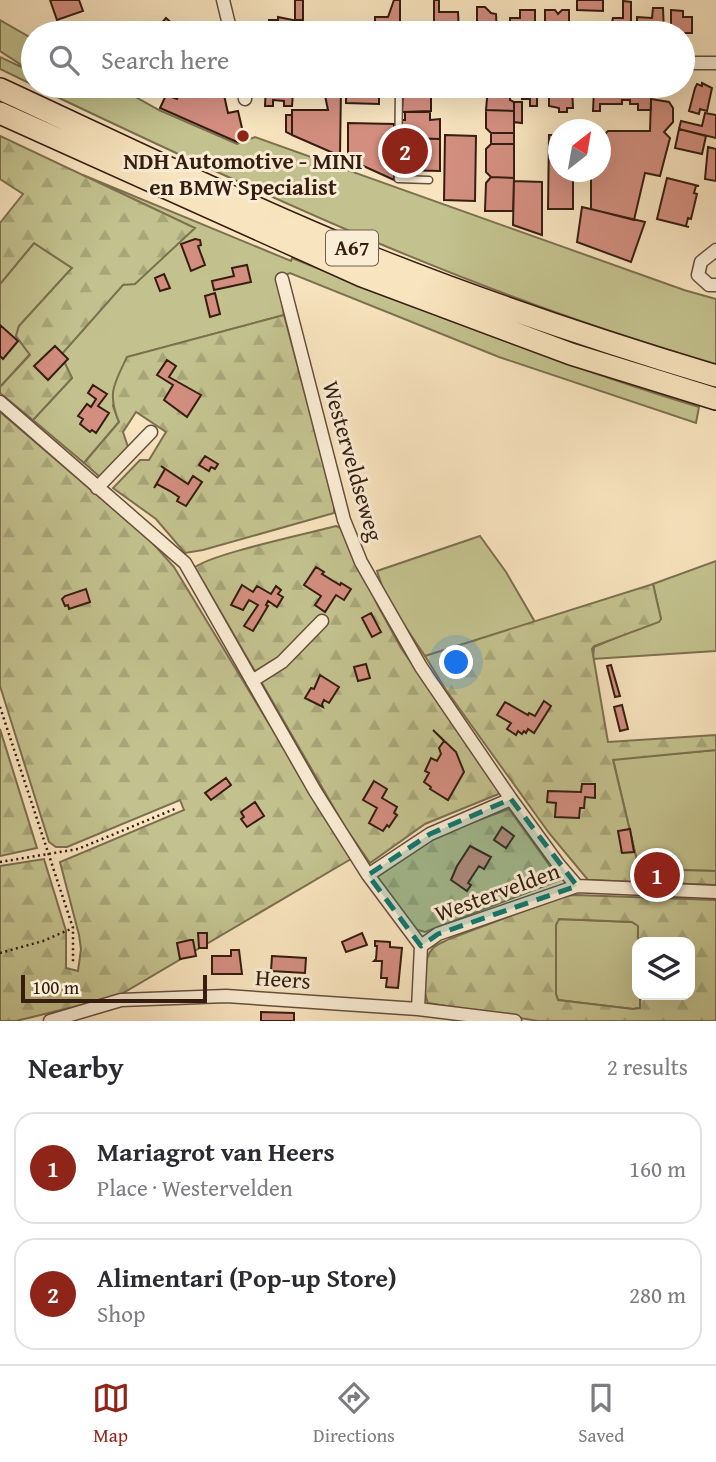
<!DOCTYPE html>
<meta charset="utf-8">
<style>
:root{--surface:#fff;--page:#f2f2f3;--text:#2b2b33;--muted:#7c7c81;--line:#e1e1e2;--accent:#8f2418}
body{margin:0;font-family:"Gentium Book Plus",serif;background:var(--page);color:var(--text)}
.controls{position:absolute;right:21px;bottom:21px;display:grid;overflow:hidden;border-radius:14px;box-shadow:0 7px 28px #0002}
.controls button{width:63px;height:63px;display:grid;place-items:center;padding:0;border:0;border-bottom:2px solid var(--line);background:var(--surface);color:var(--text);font:35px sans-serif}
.compass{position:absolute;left:548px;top:119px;width:63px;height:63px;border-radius:50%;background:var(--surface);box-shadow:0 7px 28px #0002;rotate:31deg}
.scale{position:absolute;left:21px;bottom:18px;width:186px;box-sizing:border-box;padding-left:7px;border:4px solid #361d10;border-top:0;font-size:19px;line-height:24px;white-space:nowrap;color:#361d10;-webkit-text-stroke:5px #faedd5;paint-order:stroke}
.you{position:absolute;left:457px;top:663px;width:24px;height:24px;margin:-18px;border:5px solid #fff;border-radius:50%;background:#1a73e8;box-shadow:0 0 0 10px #1a73e833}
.badge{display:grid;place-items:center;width:46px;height:46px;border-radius:50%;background:var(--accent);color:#fff;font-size:23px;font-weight:700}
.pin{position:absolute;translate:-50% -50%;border:4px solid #fff;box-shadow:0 2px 7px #0006}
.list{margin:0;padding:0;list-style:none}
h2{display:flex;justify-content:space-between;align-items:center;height:91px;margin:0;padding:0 28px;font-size:30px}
h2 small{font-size:23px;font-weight:400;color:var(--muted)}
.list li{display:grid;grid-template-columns:46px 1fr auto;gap:21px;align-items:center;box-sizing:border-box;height:112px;margin:0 14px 14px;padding:0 14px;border:2px solid var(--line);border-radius:21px}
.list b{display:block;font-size:26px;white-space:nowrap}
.list p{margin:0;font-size:23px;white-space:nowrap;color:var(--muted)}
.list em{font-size:23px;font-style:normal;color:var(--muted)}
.icon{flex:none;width:38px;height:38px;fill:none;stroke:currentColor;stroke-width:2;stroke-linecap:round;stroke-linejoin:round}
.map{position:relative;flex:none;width:716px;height:1021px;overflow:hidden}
.search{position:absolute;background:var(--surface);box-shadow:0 7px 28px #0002;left:21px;right:21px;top:21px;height:77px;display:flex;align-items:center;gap:18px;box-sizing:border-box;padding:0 24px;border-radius:38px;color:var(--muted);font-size:26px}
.sheet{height:343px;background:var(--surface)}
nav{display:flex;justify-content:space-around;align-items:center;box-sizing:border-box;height:98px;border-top:2px solid var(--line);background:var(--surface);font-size:19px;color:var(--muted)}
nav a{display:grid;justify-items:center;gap:4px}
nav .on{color:var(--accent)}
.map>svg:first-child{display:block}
.grass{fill:#c3c28e;stroke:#7c704f;stroke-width:2}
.forest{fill:url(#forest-firs);stroke:#7c704f;stroke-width:2;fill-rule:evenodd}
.building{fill:#d38e7f;stroke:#361d10;stroke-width:2}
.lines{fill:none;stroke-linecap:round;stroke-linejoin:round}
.lane-casing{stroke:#664f3c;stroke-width:9}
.street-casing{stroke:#664f3c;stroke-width:15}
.highway-casing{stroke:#361d10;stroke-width:24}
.path{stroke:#361d10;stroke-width:2.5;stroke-dasharray:2 3.5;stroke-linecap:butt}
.lane{stroke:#faedd5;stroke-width:6}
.street{stroke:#faedd5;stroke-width:12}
.highway{stroke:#f8e4bf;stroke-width:21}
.marked{fill:#0f766e;fill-opacity:0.2;stroke:#0f766e;stroke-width:5;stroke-dasharray:14 9;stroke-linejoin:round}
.poi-dot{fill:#8f2418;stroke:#faedd5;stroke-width:2.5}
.labels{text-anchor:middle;stroke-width:6;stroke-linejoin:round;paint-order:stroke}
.shield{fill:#faedd5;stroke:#715b4b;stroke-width:2}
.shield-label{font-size:21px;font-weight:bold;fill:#361d10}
.poi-label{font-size:23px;font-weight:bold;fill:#361d10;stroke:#faedd5}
.street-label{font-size:23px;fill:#361d10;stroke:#faedd5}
</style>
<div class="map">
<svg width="716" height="1021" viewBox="0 0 716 1021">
<defs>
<pattern id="forest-firs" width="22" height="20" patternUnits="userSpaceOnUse" patternTransform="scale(1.75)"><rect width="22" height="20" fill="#c3c28e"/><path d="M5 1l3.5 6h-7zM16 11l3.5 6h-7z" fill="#a8a679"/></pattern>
</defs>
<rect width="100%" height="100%" fill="#f8e4bf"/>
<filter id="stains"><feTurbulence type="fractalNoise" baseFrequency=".00286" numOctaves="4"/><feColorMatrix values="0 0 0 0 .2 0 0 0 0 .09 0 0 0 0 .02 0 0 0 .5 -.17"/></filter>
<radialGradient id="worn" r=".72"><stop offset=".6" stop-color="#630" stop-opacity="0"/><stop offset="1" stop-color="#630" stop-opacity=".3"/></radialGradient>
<path class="grass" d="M0 20 33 39V85L0 69V57L32 72 0 51Z
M34 86H116L159 110 237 144 255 137 684 290 716 299V364C478 296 256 192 34 86Z
M83 175 291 261 292 258C427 312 561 365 699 407L696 423 499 357 290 273 278 278 284 315 127 357 113 406 119 422 84 463 33 420 72 378 60 355 123 284 194 228Z
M34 243 72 268 19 326 16 336 30 354 0 387V284Z
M480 536 506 572 535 622 425 656 386 598 377 571Z
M716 561V651L593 659 594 647 661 619 653 584Z
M716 750V871L639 869 613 759Z
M558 919 632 922 638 925 637 995H640L641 1008 633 1009 558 1000 556 994V925Z"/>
<path class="forest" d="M0 136 195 228 135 284 123 285 61 355 72 378 33 420 0 393V387L30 355 16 336 19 326 72 268 34 243 0 284V223L23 194 0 179Z
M284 315 334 502V513L203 550 185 553 156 519 113 488 140 460H149L166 432 136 412 123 432 128 447 100 477 84 463 119 422C107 393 114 384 127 357Z
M0 412 151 541 174 567 351 859 118 996 16 1021H0V866L44 859 66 931V968L78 971 81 949 79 935 60 862 184 810 180 800 67 847H56L49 842 0 686Z
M336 526 345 530 377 604 401 648 501 793 425 824 370 863 345 827 204 583 193 569C205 555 311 533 336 526Z
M653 584 661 619 659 622 594 646 592 649 608 742 716 735V750L613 760 639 869 716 871V885L588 880 549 833 446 690 425 656Z
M0 729 37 848 0 856Z
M509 809 560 880 425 932 411 928 377 877 438 835Z
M576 895 716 900V1021H538L428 1003C422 990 423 958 433 948 437 944 444 942 449 939L564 896ZM559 919 632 922 638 926V942H690V995H640V1008L633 1009 558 1000 556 994V925Z"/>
<path class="building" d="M50 0H79L83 11 57 20Z
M295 0H303V20H295Z
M394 0H400V30H394V33H375V17H388Z
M434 0H439V12H458L459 32 438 33V28H434Z
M577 0H603V11L577 10Z
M623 1 631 2V33H607V23L612 22 613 18H623Z
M477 7H485L491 13 496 14 497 33H477Z
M653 8H663L664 33H640V29H637V17L652 18Z
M520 10H535V27L529 26 525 33H513V30H510V18H520Z
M545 10H555L558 14 562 10H569V32L545 33Z
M671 10 683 11V17H692V33H677V28H671Z
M278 17 293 20V33H269V20H278Z
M166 18 175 26 169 33H153Z
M341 22H367V31L341 33Z
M702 83 712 88 707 111 700 109 699 114 689 111 695 88 697 84 702 86Z
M213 86H222L228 113 238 111 245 141 237 142 160 108 166 95 177 99 180 93Z
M266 86H289V93H293L292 106H284V101L273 100V106H265Z
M323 86H341L340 156 292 135V110H328Z
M346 86H379V104L346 103Z
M522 86H537V106H530V99H522Z
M555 86H572L573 108H567V112H559V108L549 106V94H555Z
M630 86 651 87V110H638V104H630V100H622V104H600V111H593L594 89 630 91Z
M488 87 510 89V100L514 102V111L486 110Z
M403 92H431V111L402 112Z
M651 99 669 102 673 108V122L664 132 670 138 660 176 645 173 634 220 591 209V172H600L601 138 608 131H650Z
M514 102H522V123L514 122Z
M486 110 514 111V133H491L486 128Z
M405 112H430V120L440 119V139L402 138V120H405Z
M705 113 716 115V138L679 129 681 121 702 126Z
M286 115H292V135L286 132Z
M348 123 394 124V180L348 159Z
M679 129 706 136 702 154 675 148Z
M491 133H514V144H491Z
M445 135 476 136 475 201 444 200Z
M549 135H558V172H573V209H548Z
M402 138 440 139V171L402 170Z
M491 144H514V178L491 177 486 172V149Z
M708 147 716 149V181L705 179Z
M491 177 514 178 513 211H485L486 183Z
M667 178 699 186H696L694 193 697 194 691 219 688 218 686 226 689 227 657 219Z
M514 181 542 182V235L513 225Z
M582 207 645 222 631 262 577 242Z
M195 239 200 240 201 245 198 246 205 265 191 271 181 244Z
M247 265 251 282 214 290 212 281 234 276 232 268Z
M164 274 170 288 160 291 155 278Z
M215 293 220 314 210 317 205 296Z
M0 325 18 341 3 359 0 356Z
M55 346 68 359 48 380 34 366Z
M167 360 176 366 169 377 201 395 187 417 164 400 173 385 157 375Z
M93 385 107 394 98 406 109 413 96 433 92 430 90 432 80 424 83 419 78 416 87 404 91 407 96 399 88 393Z
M205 456 218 464 215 469 211 467 209 471 199 465Z
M161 466 188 484 193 476 202 482 186 506 177 501 179 497 170 491 157 484 154 488 165 469Z
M316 567 324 572 322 574 340 585 341 583 351 589 344 600 336 595 325 612 315 605 321 596 304 585Z
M242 585 253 592 257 586 271 594 276 586 281 590 278 594 283 597 277 607 268 601 266 605 268 606 253 631 244 626 258 605 249 600 243 610 231 605Z
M86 589 90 602 69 609 68 605 65 606 62 599 65 596Z
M371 613 381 632 372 637 362 618Z
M366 664 370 678 358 681 354 667Z
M611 665 620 696 615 697 607 666Z
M320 675 339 687 329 703 324 700 322 704 323 707 305 698 311 688 314 689Z
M544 701 551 706 534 733 528 729 526 733 524 731 522 734 518 731 516 735 507 729 511 723 497 715 505 702 528 715 529 713 535 716Z
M622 705 628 729 620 731 614 707Z
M433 730 456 752 464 772 448 800 430 789 431 787 424 782 429 773 425 771 431 758 437 761 441 754 439 748 444 741Z
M226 778 231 785 211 800 205 793Z
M374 781 387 789 382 798 397 807 394 813 397 815 389 827 387 825 383 831 369 823 377 808 363 800Z
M582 784H595V798L585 797 584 808H580L579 818 555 817 556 803 547 802 548 791 581 792Z
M255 802 264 816 247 827 241 819 244 817 241 812Z
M502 827 514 836 506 848 494 840Z
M630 829 634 852 622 853 618 831Z
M470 846 491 857 484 869 479 866 468 883 471 885 467 891 451 880 457 866Z
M198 933H207V948H199Z
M362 933 367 945 346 952 342 942Z
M190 940H193L196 956 180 959 177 943Z
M375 941 390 942V947L402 948 398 988 386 987 387 978H381L382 961H374L376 959 377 946H375Z
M231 950H239L242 974H212V956H231Z
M272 956 306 958 305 973 271 971Z
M261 1012 294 1013V1021H261Z"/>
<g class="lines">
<defs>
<path id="lane" d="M399 86 398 179 429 180"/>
<path id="street" d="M223 0 231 33
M683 63H716
M243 86 245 99
M716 250 701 262 698 275 709 285H716
M282 279 344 520 361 562 421 667 511 799 559 865 577 886
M0 402 185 563 315 791 368 875 421 946 418 1009
M97 488 151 432
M252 681 282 662 322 621
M368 875 430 834 511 799
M421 946 438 934 577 886 716 892
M50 1021 121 1000 226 996 418 1009 515 1021"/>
<path id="highway" d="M0 89C123 146 246 206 371 257 484 302 600 341 716 376
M0 113 362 276 571 354 716 399"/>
</defs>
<use href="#lane" class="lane-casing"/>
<use href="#street" class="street-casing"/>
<use href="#highway" class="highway-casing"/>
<path class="path" d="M0 707 73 928V962
M0 862 78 849 177 808
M0 953 43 941 73 928"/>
<use href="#lane" class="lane"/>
<use href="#street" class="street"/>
<use href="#highway" class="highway"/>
</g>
<path class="marked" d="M511 799 577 886 438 934 421 946 368 875 430 834Z"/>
<circle class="poi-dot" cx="243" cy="136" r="7"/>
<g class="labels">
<rect class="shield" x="326" y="230.5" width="52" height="35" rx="5"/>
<g class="shield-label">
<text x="352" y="255">A67</text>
</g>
<g class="poi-label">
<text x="243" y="169">NDH Automotive - MINI<tspan x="243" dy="26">en BMW Specialist</tspan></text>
</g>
<g class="street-label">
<text transform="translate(353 461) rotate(74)" y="8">Westerveldseweg</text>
<text transform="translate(497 892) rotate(-20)" y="8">Westervelden</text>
<text transform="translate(283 979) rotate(4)" y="8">Heers</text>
</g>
</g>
<rect width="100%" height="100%" filter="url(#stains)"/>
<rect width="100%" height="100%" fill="url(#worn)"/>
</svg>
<div class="controls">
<button><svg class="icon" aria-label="layers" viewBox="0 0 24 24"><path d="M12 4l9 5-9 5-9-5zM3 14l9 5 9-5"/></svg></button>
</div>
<svg class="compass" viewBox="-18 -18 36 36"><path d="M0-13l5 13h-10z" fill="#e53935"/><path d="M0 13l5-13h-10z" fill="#7c7c81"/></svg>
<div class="scale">100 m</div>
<div class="you"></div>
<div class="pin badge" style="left:657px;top:875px">1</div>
<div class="pin badge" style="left:405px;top:151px">2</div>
<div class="search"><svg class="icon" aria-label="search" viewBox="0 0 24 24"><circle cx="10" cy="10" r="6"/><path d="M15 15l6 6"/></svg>Search here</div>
</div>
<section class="sheet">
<h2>Nearby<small>2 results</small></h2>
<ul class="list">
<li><span class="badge">1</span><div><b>Mariagrot van Heers</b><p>Place · Westervelden</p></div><em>160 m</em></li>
<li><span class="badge">2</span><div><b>Alimentari (Pop-up Store)</b><p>Shop</p></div><em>280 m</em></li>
</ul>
</section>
<nav>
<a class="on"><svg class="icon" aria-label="map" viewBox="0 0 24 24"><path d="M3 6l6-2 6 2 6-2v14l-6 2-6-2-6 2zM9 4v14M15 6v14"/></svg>Map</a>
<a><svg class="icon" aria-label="directions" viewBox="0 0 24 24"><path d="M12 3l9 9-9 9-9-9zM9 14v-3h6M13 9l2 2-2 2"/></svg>Directions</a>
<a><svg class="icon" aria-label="saved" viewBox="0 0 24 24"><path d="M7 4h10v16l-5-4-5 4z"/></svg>Saved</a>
</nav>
